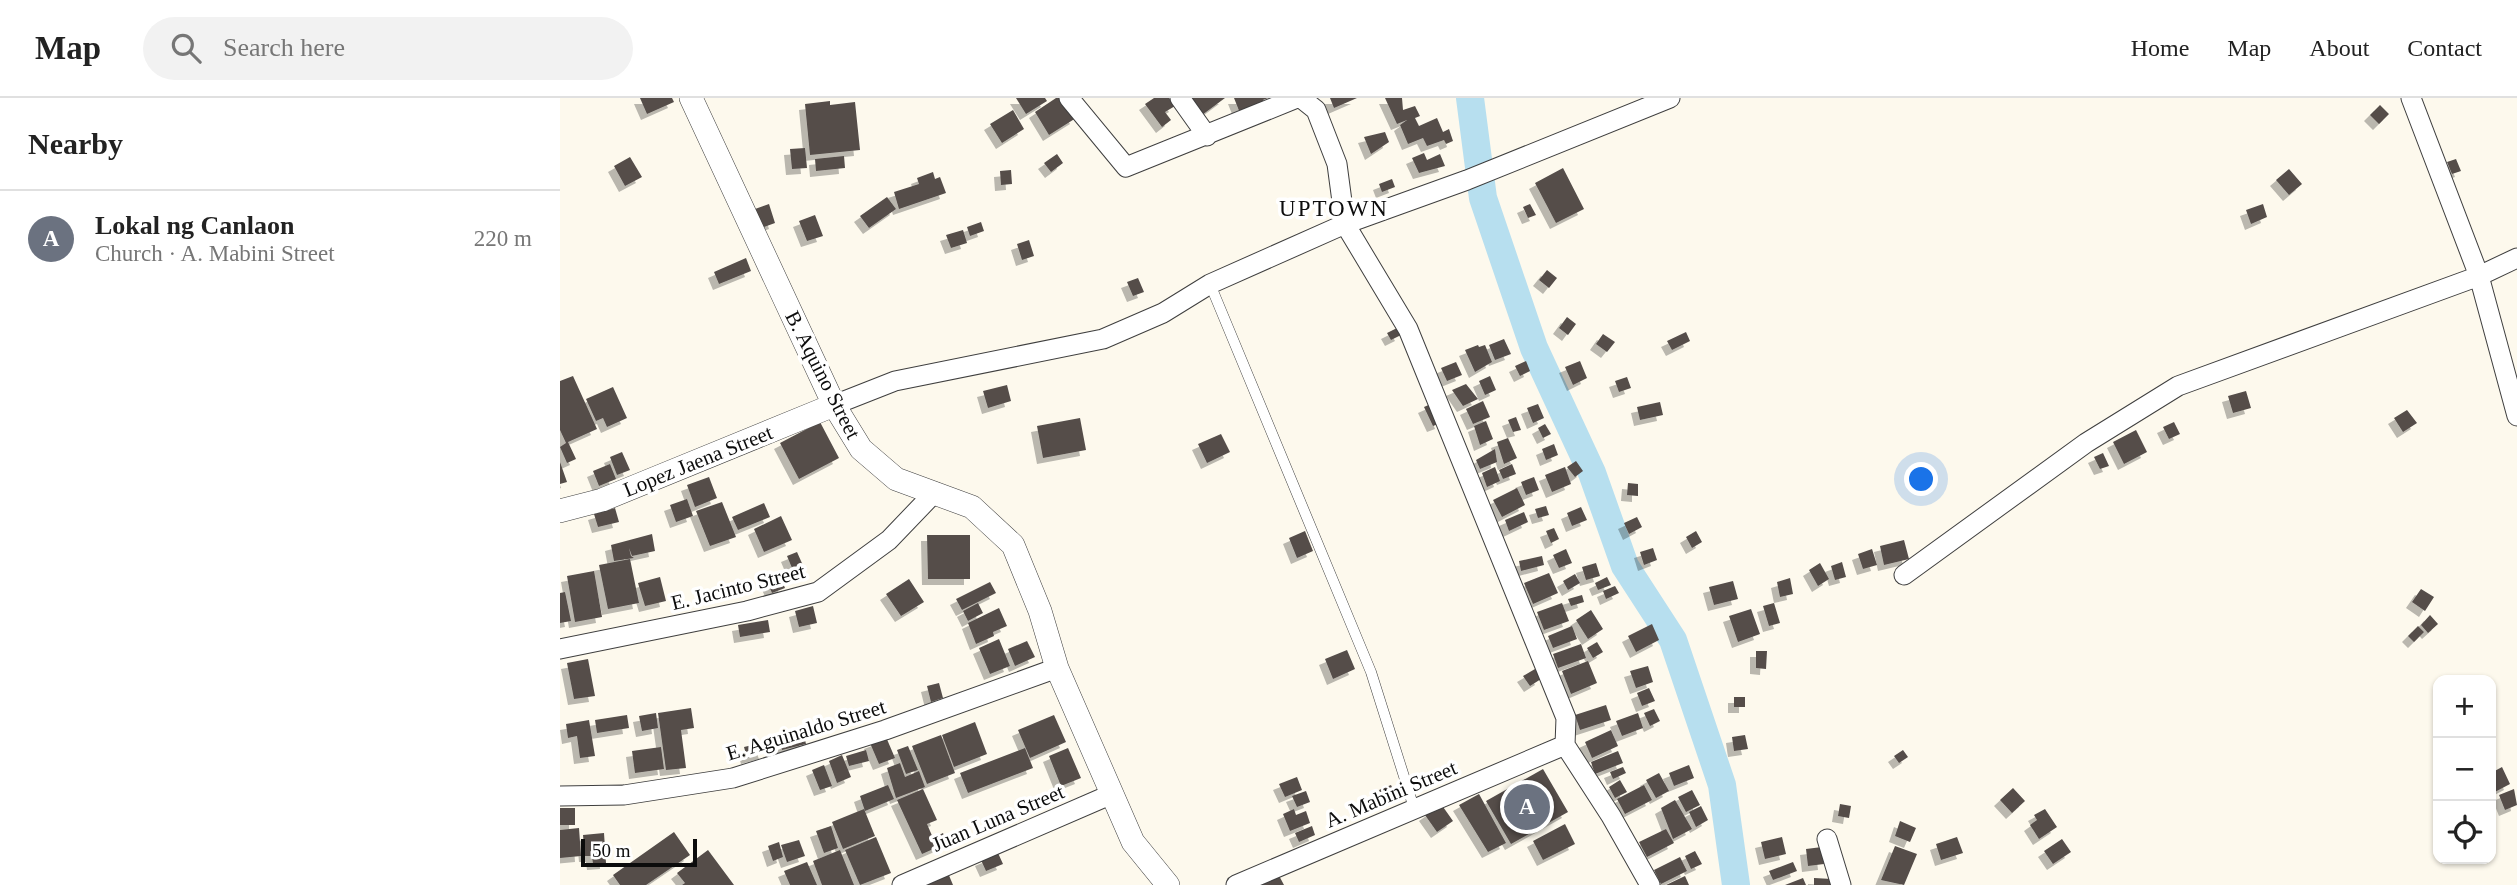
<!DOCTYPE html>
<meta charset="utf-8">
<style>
:root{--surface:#fff;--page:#f2f2f2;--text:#222;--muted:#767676;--line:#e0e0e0;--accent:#ad3443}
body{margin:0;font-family:"Times New Roman",serif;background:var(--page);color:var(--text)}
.controls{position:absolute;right:21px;bottom:21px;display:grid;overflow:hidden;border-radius:14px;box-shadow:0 2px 5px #0004}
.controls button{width:63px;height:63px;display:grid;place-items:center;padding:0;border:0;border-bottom:2px solid var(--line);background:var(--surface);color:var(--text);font:35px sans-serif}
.scale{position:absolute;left:21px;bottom:18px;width:116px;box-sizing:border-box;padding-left:7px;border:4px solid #0c0c0c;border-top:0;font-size:19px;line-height:24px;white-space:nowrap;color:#0c0c0c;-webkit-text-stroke:5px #fff;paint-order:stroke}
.you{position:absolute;left:1362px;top:382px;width:24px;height:24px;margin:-18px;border:5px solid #fff;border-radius:50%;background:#1a73e8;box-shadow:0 0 0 10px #1a73e833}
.badge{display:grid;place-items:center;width:46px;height:46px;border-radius:50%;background:var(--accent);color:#fff;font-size:23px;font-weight:700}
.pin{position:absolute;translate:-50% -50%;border:4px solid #fff;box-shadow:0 2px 7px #0006}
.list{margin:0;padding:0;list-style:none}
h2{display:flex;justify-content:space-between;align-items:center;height:91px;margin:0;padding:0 28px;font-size:30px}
h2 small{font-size:23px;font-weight:400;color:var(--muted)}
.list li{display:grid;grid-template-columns:46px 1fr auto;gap:21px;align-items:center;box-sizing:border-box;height:98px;padding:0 28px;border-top:2px solid var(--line)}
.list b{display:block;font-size:26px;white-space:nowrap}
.list p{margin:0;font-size:23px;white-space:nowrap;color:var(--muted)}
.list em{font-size:23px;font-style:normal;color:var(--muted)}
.icon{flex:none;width:38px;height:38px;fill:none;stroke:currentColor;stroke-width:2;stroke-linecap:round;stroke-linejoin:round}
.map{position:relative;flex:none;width:1957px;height:787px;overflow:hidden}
header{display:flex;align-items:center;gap:42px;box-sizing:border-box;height:98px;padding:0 35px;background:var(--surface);border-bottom:2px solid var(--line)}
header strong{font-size:33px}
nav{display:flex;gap:38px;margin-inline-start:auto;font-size:24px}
.search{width:490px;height:63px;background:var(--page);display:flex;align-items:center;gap:18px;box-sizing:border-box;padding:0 24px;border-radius:38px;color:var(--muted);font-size:26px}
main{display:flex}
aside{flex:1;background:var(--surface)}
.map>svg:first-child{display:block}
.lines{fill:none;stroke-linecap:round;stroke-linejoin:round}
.river{stroke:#b7dfef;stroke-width:28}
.building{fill:#544d4a;filter:url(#shadow)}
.service-casing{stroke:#3f3f3f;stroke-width:11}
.minor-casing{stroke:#3f3f3f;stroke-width:21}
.tertiary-casing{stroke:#3f3f3f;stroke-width:24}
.service{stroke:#fff;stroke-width:10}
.minor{stroke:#fff;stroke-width:19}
.tertiary{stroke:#fff;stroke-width:23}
.labels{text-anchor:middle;stroke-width:7;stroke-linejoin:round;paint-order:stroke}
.street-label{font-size:21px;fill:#0c0c0c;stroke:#fff}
.neighbourhood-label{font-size:23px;letter-spacing:2px;fill:#0c0c0c;stroke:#fff}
</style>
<header>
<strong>Map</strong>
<div class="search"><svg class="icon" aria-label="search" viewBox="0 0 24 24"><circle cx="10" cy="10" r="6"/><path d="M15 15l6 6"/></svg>Search here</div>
<nav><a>Home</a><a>Map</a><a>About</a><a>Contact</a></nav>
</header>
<main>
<aside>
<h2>Nearby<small></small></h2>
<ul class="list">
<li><span class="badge" style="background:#6b7280">A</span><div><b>Lokal ng Canlaon</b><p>Church · A. Mabini Street</p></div><em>220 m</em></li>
</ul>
</aside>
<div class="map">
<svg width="1957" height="787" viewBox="0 0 1957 787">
<defs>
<filter id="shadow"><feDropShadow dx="-6" dy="6" stdDeviation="0" flood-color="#0004"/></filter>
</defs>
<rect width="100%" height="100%" fill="#fdf9ed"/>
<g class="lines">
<path class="river" d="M910 0 923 100 974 250 1032 375 1065 468 1113 542 1162 687 1176 787"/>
</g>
<path class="building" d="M80 0H112L114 4 87 16Z
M456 0H485L487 3 466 16Z
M496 0H503L516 20 489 37 475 14Z
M594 0H609L615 8 605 14 611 22 602 29 585 6Z
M629 0H665L642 17Z
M674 0H708L703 2 705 7 680 15Z
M770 0H797L774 10Z
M825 0H842L843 12 855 8 860 18 855 20 859 28 877 20 883 34 889 31 893 43 886 46 884 42 867 48 863 40 848 46 840 27 847 22 837 26Z
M270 3V7L295 4 300 52 250 57 245 6Z
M1820 7 1829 16 1819 26 1810 17Z
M453 12 464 31 442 45 430 26Z
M825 34 829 44 811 56 804 39Z
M245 50 247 70 232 71 230 51Z
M864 55 867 62 880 56 885 68 859 75 852 60Z
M497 56 503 65 491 74 484 65Z
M284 58 285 70 256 73 255 61Z
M70 59 82 79 65 88 54 68Z
M1896 61 1901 73 1892 76 1887 64Z
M1003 70 1024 111 996 125 975 85Z
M1729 71 1742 86 1729 97 1716 82Z
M451 72 452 86 441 87 440 73Z
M373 74 375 81 380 79 386 95 339 111 334 94 359 86 357 80Z
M832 81 835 89 822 94 819 86Z
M327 99 336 111 309 130 300 118Z
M209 106 215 125 201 130 195 111Z
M970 106 976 117 968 120 963 109Z
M1703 106 1707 119 1691 126 1686 112Z
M255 117 263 138 247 143 239 123Z
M421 124 424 133 410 138 407 129Z
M403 132 407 145 391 150 386 137Z
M469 142 474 158 462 162 457 146Z
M186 160 191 173 159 186 154 174Z
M987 172 997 180 989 190 979 182Z
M578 180 584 194 573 198 567 184Z
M1007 219 1016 226 1008 237 999 230Z
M837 230 841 237 831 242 827 235Z
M1126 234 1130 243 1112 252 1107 243Z
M1043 236 1055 244 1047 254 1036 246Z
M944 241 951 256 935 262 929 247Z
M918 247 919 249 925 247 932 264 915 274 905 252Z
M966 263 970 273 960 278 955 268Z
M1020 263 1027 280 1013 287 1005 269Z
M896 264 902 277 887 283 881 270Z
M13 278 37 331 8 344 16 361 7 365 0 349 6 345 0 332V283Z
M930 278 936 292 925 297 919 283Z
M1067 279 1071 290 1059 294 1055 283Z
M906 286 918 301 903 308 892 292Z
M447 287 451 303 428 310 423 293Z
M53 289 67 320 47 329 43 320 36 323 26 301Z
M1686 293 1691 310 1673 315 1668 298Z
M923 303 930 319 913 326 906 311Z
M1100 304 1103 317 1080 322 1077 309Z
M873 305 881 325 873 328 864 309Z
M978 306 984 320 973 325 967 310Z
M1847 312 1857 325 1843 334 1834 320Z
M956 319 961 332 953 334 948 322Z
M520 320 526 352 483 360 477 328Z
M926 323 933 341 920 347 914 328Z
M260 324 279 360 239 381 220 345Z
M1614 324 1620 336 1609 341 1603 329Z
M985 326 991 336 983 340 978 330Z
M1576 332 1587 354 1564 366 1553 344Z
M661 336 670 354 647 365 638 346Z
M948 340 957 360 944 366 937 344Z
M994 346 998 357 986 362 982 351Z
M935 351 937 364 920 371 916 362Z
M62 354 70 372 57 377 50 359Z
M1543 355 1549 368 1540 371 1534 359Z
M1016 363 1023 373 1015 379 1007 369Z
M0 364 7 384 0 386Z
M50 366 56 381 39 388 33 373Z
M952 366 956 376 943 381 939 372Z
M935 369 940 383 927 389 922 375Z
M1005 369 1011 386 992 394 985 377Z
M149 379 157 400 135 409 127 387Z
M974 379 979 392 966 397 961 384Z
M1068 385 1078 386V398L1067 397Z
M957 390 965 407 942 419 933 402Z
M127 401 133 418 116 424 110 407Z
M162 404 176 439 150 448 136 413Z
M204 405 210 419 178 432 172 419Z
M986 408 989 417 978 420 975 411Z
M1021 409 1027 422 1012 428 1007 415Z
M55 410 59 424 38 429 34 416Z
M964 414 968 424 949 433 945 422Z
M221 418 232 442 204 454 194 431Z
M1077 419 1082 429 1069 436 1064 425Z
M994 430 999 441 991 445 986 433Z
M745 433 753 453 737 460 729 440Z
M1136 433 1142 444 1132 450 1126 439Z
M92 436 95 453 72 458 69 450 71 458 74 460 54 463 51 447Z
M367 437H410V481H368Z
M1344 442 1349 461 1324 467 1320 448Z
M1093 450 1097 462 1084 467 1080 454Z
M1006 451 1012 465 999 470 993 457Z
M1312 451 1317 467 1303 471 1298 456Z
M237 454 245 472 235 477 227 458Z
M982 458 984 467 961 473 959 463Z
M70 461 79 505 48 511 39 467Z
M1282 464 1286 479 1275 482 1271 468Z
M1036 465 1040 478 1026 482 1022 469Z
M1260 465 1269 481 1258 488 1249 472Z
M34 473 42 519 15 524 7 478Z
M989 475 998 495 973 506 964 485Z
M219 476 225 490 212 495 206 481Z
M1015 476 1020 485 1008 492 1003 483Z
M100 479 106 503 85 508 78 485Z
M1047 479 1051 487 1038 492 1035 485Z
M1230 480 1233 496 1220 499 1217 484Z
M349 481 364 504 341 518 326 496Z
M1173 483 1178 501 1154 507 1149 489Z
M430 484 436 495 402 512 396 501Z
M1055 488 1059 495 1046 501 1043 493Z
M1861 491 1874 499 1865 513 1852 504Z
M5 494 11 523 0 525V495Z
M1022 497 1024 504 1011 508 1008 501Z
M418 505 423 515 408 523 403 513Z
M1002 505 1009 523 984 532 977 514Z
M1214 505 1220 525 1209 528 1203 508Z
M253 508 257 525 239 529 235 513Z
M439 510 447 528 433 534 434 538 416 546 408 525Z
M1191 511 1200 536 1178 544 1169 518Z
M1031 512 1043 531 1028 541 1016 522Z
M1870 517 1878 526 1868 535 1861 527Z
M208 522 210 534 180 539 178 527Z
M1092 526 1099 542 1076 554 1068 538Z
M1012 528 1017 541 993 550 988 538Z
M1858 528 1864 534 1854 544 1848 538Z
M439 541 450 568 430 576 419 550Z
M467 543 475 559 455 568 448 551Z
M1037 544 1043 554 1033 560 1027 550Z
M1021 546 1026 560 998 570 993 556Z
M787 552 795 571 773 581 765 561Z
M1196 553H1207L1206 571 1196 570Z
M28 561 35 598 14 601 7 565Z
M1028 563 1037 585 1011 596 1002 573Z
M1088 568 1093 584 1076 590 1070 573Z
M975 571 981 581 970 588 963 578Z
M379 585 383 600 371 604 367 588Z
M1089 590 1095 603 1082 608 1077 595Z
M1174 599H1185V609H1174Z
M1046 607 1051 622 1020 632 1015 617Z
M131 610 134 630 121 632 126 670 106 672 98 615Z
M1094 611 1100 623 1090 628 1084 615Z
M96 615 98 630 82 633 79 618Z
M1078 615 1083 630 1062 638 1056 623Z
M67 617 69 630 37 635 35 622Z
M494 617 506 644 470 660 458 632Z
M29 622 35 658 20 660 17 638 8 640 6 626Z
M415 624 427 656 394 669 382 637Z
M1051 632 1058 648 1032 660 1025 644Z
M243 634 246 646 222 652 219 640Z
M381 637 395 675 367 686 352 648Z
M1185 637 1188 651 1174 653 1172 639Z
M326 639 335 660 319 666 310 645Z
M201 645 205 655 187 660 184 649Z
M348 648 358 672 346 676 337 652Z
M101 649 104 671 75 675 72 653Z
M465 650 473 670 408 695 400 675Z
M508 650 521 680 501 688 489 658Z
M306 652 309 663 289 668 286 658Z
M1343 652 1348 659 1339 665 1334 658Z
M1058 653 1063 665 1035 676 1031 664Z
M282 657 291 679 277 685 269 663Z
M340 665 345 679 359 673 365 689 336 700 327 670Z
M264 667 272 688 260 692 252 672Z
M1129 667 1134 680 1114 688 1109 675Z
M1063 669 1066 675 1053 681 1050 674Z
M1942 669 1950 686 1931 696V675Z
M983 671 1008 714 951 746 926 703Z
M1099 675 1109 693 1096 700 1086 682Z
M737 679 742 692 725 699 719 686Z
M1060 682 1067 694 1055 700 1049 689Z
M328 687 334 701 305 713 300 698Z
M831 687 835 696 823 701 819 692Z
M1084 687 1092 702 1065 716 1057 701Z
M1453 690 1465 703 1452 715 1440 702Z
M363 691 377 722 367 726 373 740 383 735 387 745 362 756 337 702Z
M1954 691 1957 707 1945 712 1939 697Z
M1132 692 1140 707 1126 714 1118 699Z
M746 693 750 704 737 709 732 698Z
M919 696 946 745 928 754 899 707Z
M1115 702 1132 731 1113 741 1101 710Z
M881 706 893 723 877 734 865 717Z
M1280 706 1291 708 1289 720 1278 718Z
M1141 708 1148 722 1136 729 1129 714Z
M0 710H15V727H0Z
M304 711 315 738 283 751 272 724Z
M734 711 736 717 746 713 750 725 730 733 723 716Z
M1485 711 1497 729 1479 741 1470 727 1477 722 1474 717Z
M1340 723 1356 730 1350 744 1335 738Z
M1005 726 1015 746 983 762 973 743Z
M271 728 278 750 264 755 256 733Z
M752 728 755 737 739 744 735 735Z
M19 730 21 758 0 760V732Z
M1106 731 1114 745 1087 759 1079 744Z
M114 734 130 757 86 787H60L53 777Z
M44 735 46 765 33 766 32 758H25L23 737Z
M316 739 331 775 300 787 285 752Z
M1222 739 1226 756 1205 761 1201 744Z
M1397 739 1403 755 1381 762 1376 746Z
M1502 741 1511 754 1493 766 1484 753Z
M239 742 245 758 227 764 221 747Z
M219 744 223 759 213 763 208 748Z
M1335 748 1357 756 1344 787 1321 782Z
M1262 749 1264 766 1248 768 1246 751Z
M148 752 174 787H122L125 785 117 775Z
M280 752 294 787H262L253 763Z
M1135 753 1142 766 1131 771 1125 758Z
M438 755 443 766 426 773 421 762Z
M1120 759 1127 773 1101 786 1094 772Z
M247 764 257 787H230L224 773Z
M1233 764 1237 773 1213 782 1209 773Z
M716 772 724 787H692Z
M388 775 393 787H368L367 784Z
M1125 778 1129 787H1106Z
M1243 780 1246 787H1225Z
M1254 780 1272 781V787H1254Z"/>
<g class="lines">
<defs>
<path id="service" d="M650 186 811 574 854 710"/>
<path id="minor" d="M509 0 566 69 737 0
M620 0 647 38
M741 0 756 12 777 66 785 126 848 231 1006 620 1005 647 1051 718 1090 787
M1851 0 1919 178 1957 318
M274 307 335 283 543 241 603 215 650 186 785 126 907 82 1110 0
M1344 477 1526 345 1618 288 1919 178 1957 160
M0 551 187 513 258 494 329 442 375 394
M0 698 64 697 173 680 325 632 497 570
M1267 741 1281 787
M342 787 552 696
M676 787 1005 647"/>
<path id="tertiary" d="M131 0 274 307 301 351 336 381 412 409 453 447 480 513 497 570 573 744 608 787
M0 413 42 402 274 307"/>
</defs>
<use href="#service" class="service-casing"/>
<use href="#minor" class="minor-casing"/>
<use href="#tertiary" class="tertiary-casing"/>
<use href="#service" class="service"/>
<use href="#minor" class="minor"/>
<use href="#tertiary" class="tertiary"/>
</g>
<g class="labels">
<g class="street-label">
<text transform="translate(263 277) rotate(63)" y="7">B. Aquino Street</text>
<text transform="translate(138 363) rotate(-22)" y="7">Lopez Jaena Street</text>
<text transform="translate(178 489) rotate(-14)" y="7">E. Jacinto Street</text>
<text transform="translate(246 632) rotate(-17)" y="7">E. Aguinaldo Street</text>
<text transform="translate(831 696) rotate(-23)" y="7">A. Mabini Street</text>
<text transform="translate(438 720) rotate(-23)" y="7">Juan Luna Street</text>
</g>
<g class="neighbourhood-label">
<text x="774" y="118">UPTOWN</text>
</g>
</g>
</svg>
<div class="controls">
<button>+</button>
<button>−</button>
<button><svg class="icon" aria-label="locate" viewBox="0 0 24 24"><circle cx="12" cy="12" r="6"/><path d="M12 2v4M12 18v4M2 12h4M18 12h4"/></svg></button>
</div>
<div class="scale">50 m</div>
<div class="you"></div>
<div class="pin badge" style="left:967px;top:709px;background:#6b7280">A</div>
</div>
</main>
